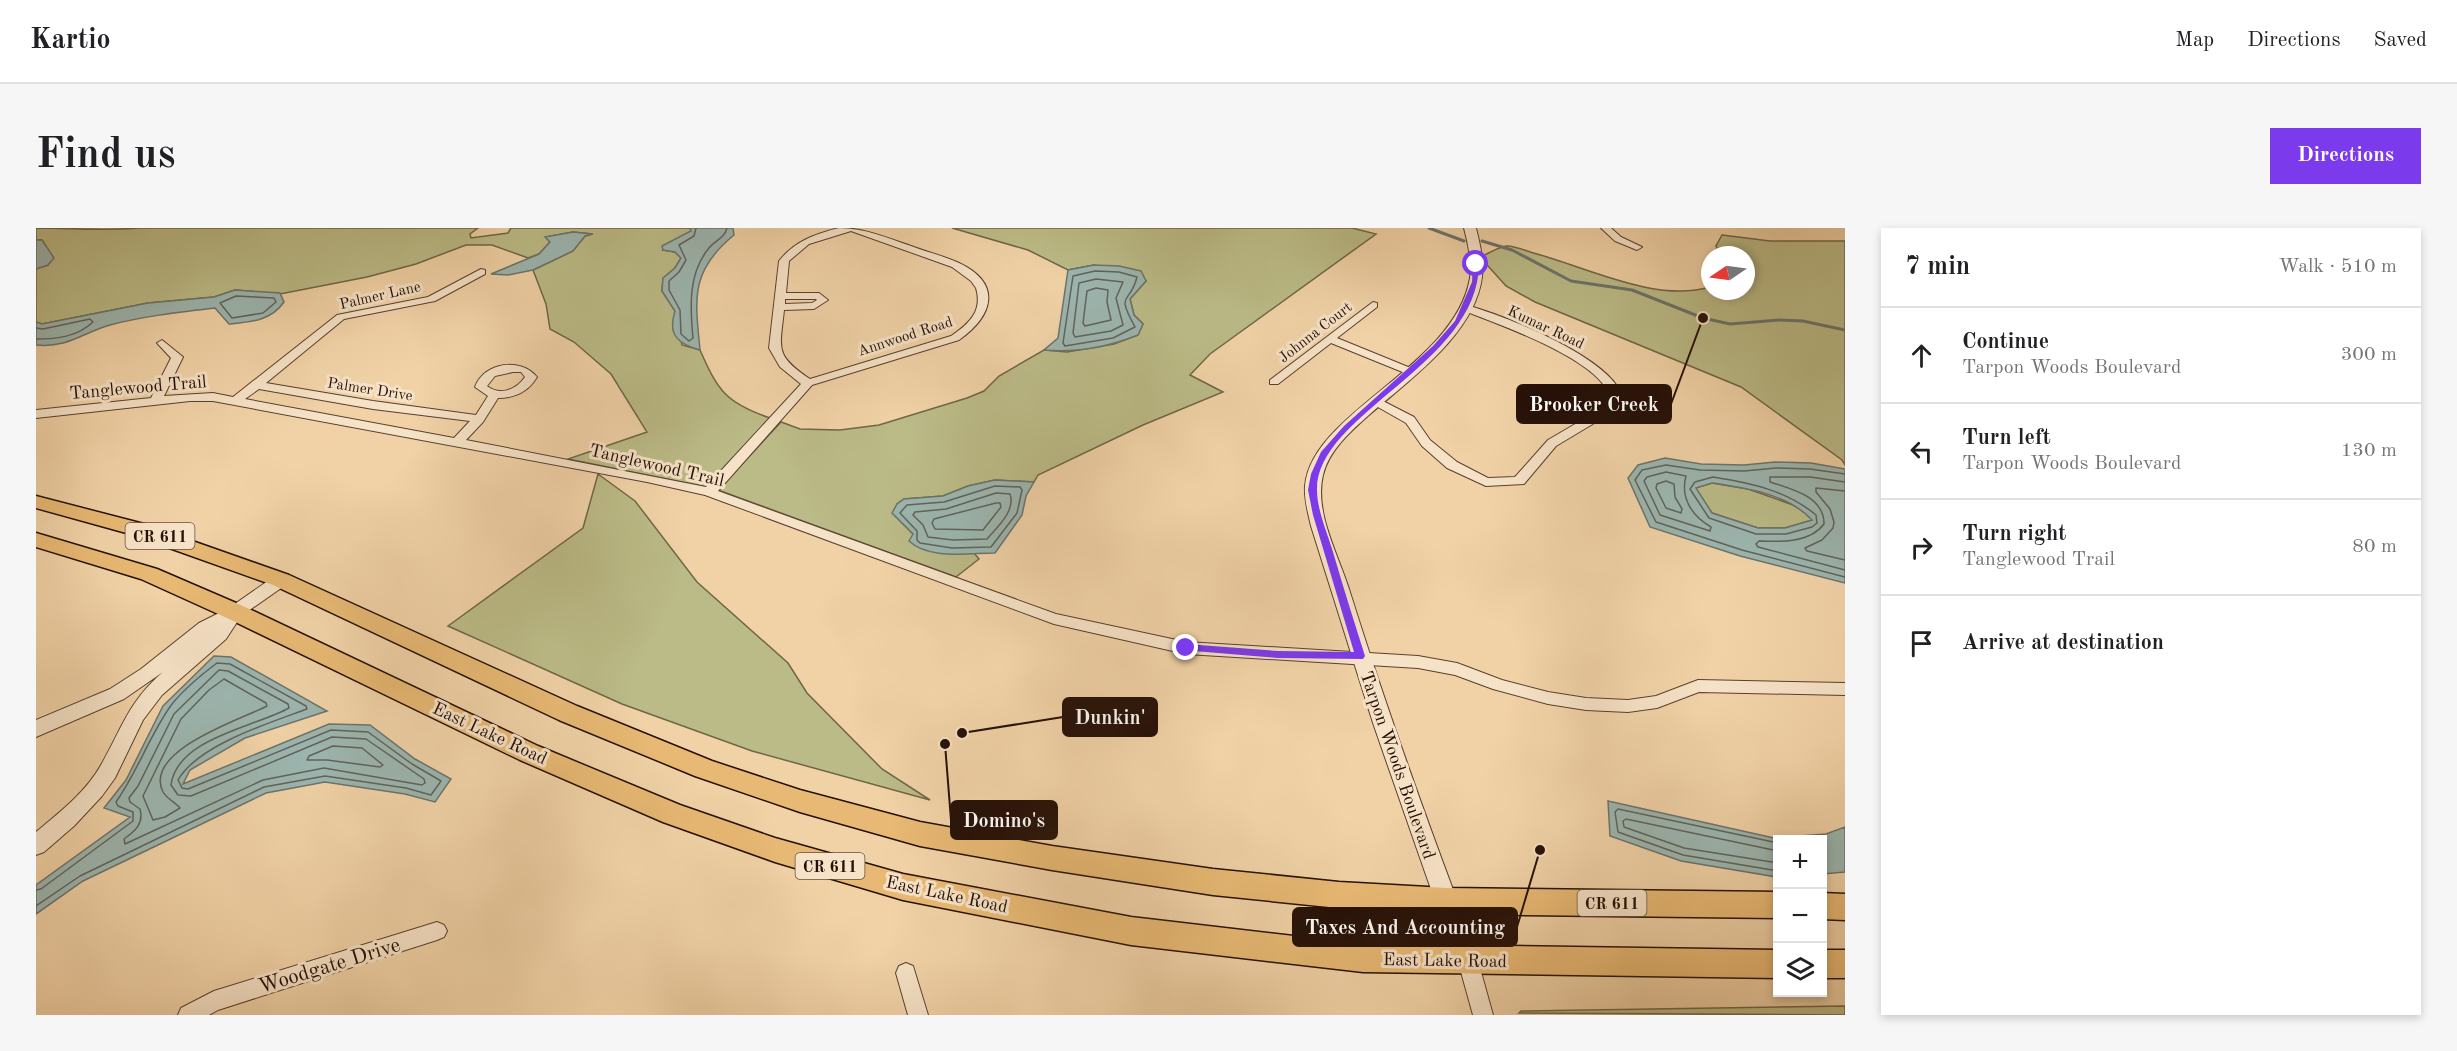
<!DOCTYPE html>
<meta charset="utf-8">
<style>
:root{--surface:#fff;--page:#f6f6f6;--text:#202124;--muted:#757577;--line:#e0e0e0;--accent:#7c3aed}
body{margin:0;font-family:"Old Standard TT",serif;background:var(--page);color:var(--text)}
.controls{position:absolute;right:18px;bottom:18px;display:grid;overflow:hidden;border-radius:0px;box-shadow:0 3px 9px #0003}
.controls button{width:54px;height:54px;display:grid;place-items:center;padding:0;border:0;border-bottom:2px solid var(--line);background:var(--surface);color:var(--text);font:30px sans-serif}
.compass{position:absolute;left:1665px;top:18px;width:54px;height:54px;border-radius:50%;background:var(--surface);box-shadow:0 3px 9px #0003;rotate:257deg}
.stop{position:absolute;width:18px;height:18px;margin:-14px;border:4px solid #7c3aed;border-radius:50%;background:#fff}
.stop.end{background:#7c3aed;border-color:#fff;box-shadow:0 2px 6px #0008}
.list{margin:0;padding:0;list-style:none}
h2{display:flex;justify-content:space-between;align-items:center;height:78px;margin:0;padding:0 24px;font-size:26px}
h2 small{font-size:20px;font-weight:400;color:var(--muted)}
.list li{display:grid;grid-template-columns:39px 1fr auto;gap:18px;align-items:center;box-sizing:border-box;height:96px;padding:0 24px;border-top:2px solid var(--line)}
.list b{display:block;font-size:22px;white-space:nowrap}
.list p{margin:0;font-size:20px;white-space:nowrap;color:var(--muted)}
.list em{font-size:20px;font-style:normal;color:var(--muted)}
.icon{flex:none;width:33px;height:33px;fill:none;stroke:currentColor;stroke-width:2;stroke-linecap:round;stroke-linejoin:round}
.map{position:relative;flex:none;width:1809px;height:787px;overflow:hidden;border-radius:0px}
header{display:flex;align-items:center;gap:36px;box-sizing:border-box;height:84px;padding:0 30px;background:var(--surface);border-bottom:2px solid var(--line)}
header strong{font-size:28px}
nav{display:flex;gap:33px;margin-inline-start:auto;font-size:21px}
.intro{display:flex;align-items:center;justify-content:space-between;box-sizing:border-box;height:144px;padding:0 36px}
h1{margin:0;font-size:42px}
.button{padding:15px 27px;border-radius:0px;background:var(--accent);color:#fff;font-size:21px;font-weight:700}
main{display:flex;gap:36px;padding:0 36px}
aside{flex:1;background:var(--surface);border-radius:0px;box-shadow:0 3px 9px #0003}
.map>svg:first-child{display:block}
.green{fill:#bbbb87;stroke:#706647;stroke-width:1.5}
.water{fill:#9cb6b0;stroke:#6c746c;stroke-width:1.5;fill-rule:evenodd}
.lines{fill:none;stroke-linecap:round;stroke-linejoin:round}
.shore{stroke:#60635c;stroke-width:1.5}
.stream{stroke:#6c746c;stroke-width:3}
.minor-casing{stroke:#58402f;stroke-width:2}
.tertiary-casing{stroke:#58402f;stroke-width:2}
.primary-casing{stroke:#251007;stroke-width:3}
.minor{fill:#f6e2c6;fill-rule:evenodd}
.tertiary{fill:#f6e2c6;fill-rule:evenodd}
.primary{fill:#e8b974;fill-rule:evenodd}
.route{fill:#7c3aed}
.labels{text-anchor:middle;stroke-width:6;stroke-linejoin:round;paint-order:stroke}
.far-street-label{font-size:15px;fill:#251007;stroke:#f6e2c6}
.shield{fill:#f6e2c6;stroke:#644f40;stroke-width:1.5}
.shield-label{font-size:16px;font-weight:bold;fill:#251007}
.street-label{font-size:18px;fill:#251007;stroke:#f6e2c6}
.near-street-label{font-size:21px;fill:#251007;stroke:#f6e2c6}
.leader{fill:none;stroke:#251007;stroke-width:2}
.callout-dot{fill:#251007;stroke:#f6e2c6;stroke-width:2}
.callout{fill:#251007;stroke:#251007;stroke-width:2}
.callout-label{font-size:20px;text-anchor:middle;font-weight:bold;fill:#fff}
</style>
<header>
<strong>Kartio</strong>
<nav><a>Map</a><a>Directions</a><a>Saved</a></nav>
</header>
<div class="intro"><h1>Find us</h1><a class="button">Directions</a></div>
<main>
<div class="map">
<svg width="1809" height="787" viewBox="0 0 1809 787">
<rect width="100%" height="100%" fill="#f1d2a7"/>
<filter id="stains"><feTurbulence type="fractalNoise" baseFrequency=".00333" numOctaves="4"/><feColorMatrix values="0 0 0 0 .2 0 0 0 0 .09 0 0 0 0 .02 0 0 0 .5 -.17"/></filter>
<radialGradient id="worn" r=".72"><stop offset=".6" stop-color="#630" stop-opacity="0"/><stop offset="1" stop-color="#630" stop-opacity=".3"/></radialGradient>
<path class="green" d="M0 0C36 0 68 3 104 0H442L434 6 435 10 472 5 475 0H654L655 3 627 22 639 24 645 30 639 40 627 50 626 63 639 83 646 117 664 122C682 163 690 175 734 190L670 259 532 231 611 204 575 146 538 114 514 101 510 76 497 42 537 23 549 8 556 6 537 4 510 9 514 14 503 26 492 30 456 17H430L380 36 331 49 244 66 199 62 178 69 112 75 6 96 0 94V41L12 37V22L6 12H0Z
M916 0H1316L1340 6 1174 126 1154 147 1187 164 1107 197 1002 247 998 254 959 252 932 258 907 268 868 271 861 276 857 285 877 306 916 326 938 325 943 331 920 349 682 262 745 194 764 201 804 202 843 197 931 170 948 163 963 148 1008 122 1031 124 1078 116 1102 107 1107 96 1098 87 1094 71 1110 53 1058 37 1032 42 992 22Z
M1686 7 1734 13H1809V237L1806 232 1705 159 1499 74 1470 58 1444 29C1452 26 1462 19 1470 18 1478 17 1492 24 1501 26 1552 40 1621 75 1674 59V63H1710V27H1684L1680 18Z
M562 246 599 273 661 354 752 435 771 465 846 541 894 572 716 523 586 476 412 398 547 300Z
M1676 255 1712 261 1763 279 1777 292 1749 300H1722L1676 285 1659 260Z
M1809 778V787L1483 785 1485 783Z"/>
<path class="water" d="M654 0H697L698 7C654 43 659 70 664 122 643 116 631 108 639 83L626 63 627 50 639 40 645 30 639 24 627 22 626 18 655 3Z
M537 4 557 6 549 8 537 23 497 42 472 47 455 46 503 26 514 14 509 9Z
M0 12H6L18 30 12 37 0 41Z
M1058 37 1083 38 1105 43 1110 53 1094 71 1098 87 1107 96 1102 107C1072 119 1041 125 1008 122L1022 110 1032 42Z
M199 62 244 65 248 74C235 93 214 94 193 96L179 80C145 84 108 88 74 97 46 105 32 120 0 117V94L6 96 112 75 178 69Z
M1629 230 1665 236 1708 237 1739 234 1775 235 1809 241V355L1704 328 1614 299 1592 250 1602 237ZM1676 255C1710 260 1752 266 1776 292L1749 300H1722L1676 285 1660 260Z
M959 252 998 254 990 268 986 287 959 325C933 325 893 332 873 313L877 306 856 285 861 276 868 271 907 268 932 258Z
M178 428 195 429 291 483 209 510 154 542 147 556 293 496 334 497 379 531 415 551 399 574 369 566 289 554 230 565 47 653 0 686V657L94 589 68 580 90 552 127 478Z
M1572 573 1738 610 1790 606 1809 599V644L1787 646 1786 612H1742L1741 649 1645 633 1574 608Z"/>
<g class="lines">
<path class="shore" d="M660 0 658 8 643 17 650 32 643 44 633 53V62L644 82 645 106 653 113 657 110C654 79 652 45 673 20 679 12 688 11 691 0
M1059 43 1083 44 1101 49C1094 78 1079 62 1099 99L1077 110 1029 118 1027 115 1037 48Z
M1060 51 1087 54 1080 70 1087 97 1075 103 1039 109 1037 105 1043 55Z
M1060 60 1072 62 1071 74 1075 92 1049 98 1047 95 1051 63Z
M200 68 238 70 240 74 227 85 196 90 184 75Z
M0 100 7 101 54 91 57 94C41 109 21 111 0 111
M1630 244 1650 248C1644 270 1656 288 1675 299L1674 303 1624 287 1608 253 1611 249Z
M1809 246 1774 241 1740 240 1708 243 1664 242 1630 237 1606 242 1599 252 1620 294 1706 322 1809 349
M1677 249C1714 255 1750 262 1780 287L1781 295 1776 299 1750 306H1720L1673 290 1654 261 1659 254Z
M1630 253 1638 256 1639 269 1646 281 1645 285 1630 280 1620 260 1621 256Z
M1809 254 1774 249H1734V254C1755 261 1788 268 1788 296 1774 315 1744 314 1723 313L1720 316 1722 319 1809 342
M959 258 984 259 986 262 981 285 955 319 916 320 884 315 881 312V303L864 285 871 277 908 274Z
M1809 263 1780 260V264L1794 281 1798 294 1797 300 1786 312 1769 320 1771 323 1809 332
M960 265 974 266C980 283 961 299 951 311L917 312 892 309 887 297 877 287 879 284 910 281Z
M960 275H964L965 279 947 302 899 301 896 295 898 291Z
M183 442 192 443 252 476 253 480C219 499 141 510 135 557L142 567 155 568 296 509 330 511 388 551 389 555 386 557 288 540 227 552 89 616 88 611C99 603 108 596 104 581L94 574 93 570 102 558 138 486Z
M188 451 230 475 231 478C209 490 106 522 127 564 131 571 139 574 144 580L129 589 117 592 107 568 145 491 173 462Z
M297 518 326 520 347 537 344 539 291 532H271L273 528Z
M1742 615 1582 581 1579 584 1582 604 1647 627 1742 643
M1742 623 1590 591 1587 593 1588 599 1648 620 1742 635
M0 662 5 661 97 593V584L82 578 80 574C102 543 114 506 136 476 149 460 165 447 181 435L194 436 270 478 271 481C233 495 162 517 142 552L146 560 152 561 295 502 332 504 376 536 405 553 395 567 370 560 289 548 228 559 44 648 0 678"/>
<path class="stream" d="M1393 0 1428 13
M1446 13 1476 22 1535 53 1596 62 1667 90 1694 96 1743 92 1767 93 1809 102"/>
<defs>
<path id="minor" d="M803 0C829 0 851 10 875 18 891 24 908 28 923 35 967 56 957 88 923 112L776 157 682 263 1020 386 1150 414 1382 428 1421 435 1466 452 1512 464 1550 470 1592 472 1620 468 1662 452 1809 455V467L1663 464 1621 480 1592 484 1550 482 1512 476 1457 461 1419 447 1382 440 1150 426 1018 396 669 267 611 254 177 173H154L0 190V182L115 170 135 130 121 115 126 112 147 129 128 168 177 165 197 169 301 87 392 69 445 41 449 42V46L399 73 308 91 230 155 337 173 440 187 452 168 439 159C448 134 485 129 501 149 492 164 479 170 462 170L447 194 430 212 670 259 765 156 744 139 733 120 743 33C759 13 779 6 803 0ZM815 3 916 39 935 53 940 60C947 83 933 96 915 108L774 151C738 127 744 121 748 82L778 81 792 72 783 65H750L753 33 773 16ZM749 71H780L781 72 776 75 749 76ZM477 144H485L489 149C480 162 464 168 451 158L459 148ZM223 161 337 181 434 193 418 210 209 171Z
M1565 0H1575L1585 9 1606 19 1601 22 1579 13Z
M1337 74 1341 75V79L1301 110 1377 141V145H1369L1295 115 1242 156H1234V152Z
M1430 77C1470 88 1558 124 1581 158 1584 163 1585 170 1587 176L1585 179 1520 218 1488 256 1450 258 1411 240 1386 218 1370 195 1333 174 1335 171H1343L1378 189 1394 212 1421 234 1452 250 1479 249 1512 212 1575 175C1574 171 1573 165 1571 162 1553 128 1462 96 1426 82L1425 80Z
M401 694 408 697 411 703 408 709 401 712 182 782 173 787H142L145 780 178 763Z
M1432 723 1439 726 1442 733 1457 787H1437L1422 733 1425 726Z
M870 735 877 738 892 787H872L860 745 863 738Z"/>
<path id="tertiary" d="M1428 0H1440C1444 16 1448 33 1446 49 1439 106 1373 152 1333 187 1315 203 1293 222 1287 247 1278 284 1302 326 1313 361 1352 486 1397 610 1444 733L1440 741 1432 744 1424 741 1420 733 1337 495 1275 298C1272 285 1268 271 1269 258 1271 236 1285 217 1300 202 1342 158 1423 115 1434 50 1436 33 1432 16 1428 0Z
M245 346 251 348 254 352 251 356 205 388 190 411 126 467 107 492 79 550 66 568 38 598 8 624 0 627V604C23 585 50 564 65 537 86 500 93 473 127 444L88 471 0 509V492L74 461 105 441 163 395 193 380 239 348Z"/>
<path id="primary" d="M0 268 108 296 253 347 541 478 676 533 764 562 884 594 1016 618 1177 641 1303 654 1410 660 1742 664V690L1410 686 1303 680 1177 667 1016 642 884 618 764 584 659 548 523 492 237 357 94 306 0 280Z
M0 305 121 341 207 378 502 518 644 577 739 610 867 646 1095 689 1327 716 1742 722V750L1327 744 1095 717 867 672 739 634 627 594 484 532 191 390 105 351 0 319Z
M1786 665 1809 666V692L1786 691Z
M1786 722H1809V750H1786Z"/>
</defs>
<use href="#minor" class="minor-casing"/>
<use href="#tertiary" class="tertiary-casing"/>
<use href="#primary" class="primary-casing"/>
<use href="#minor" class="minor"/>
<use href="#tertiary" class="tertiary"/>
<use href="#primary" class="primary"/>
</g>
<path class="route" d="M1437 35 1443 36C1442 137 1280 185 1281 262 1281 282 1291 304 1297 324 1307 359 1318 393 1329 428L1327 431 1242 430 1146 422V417L1150 416 1242 423 1318 424 1277 287 1272 262 1275 246 1285 224 1308 198 1397 118 1419 93 1436 54Z"/>
<g class="labels">
<g class="far-street-label">
<text transform="translate(344 67) rotate(-13)" y="5">Palmer Lane</text>
<text transform="translate(1510 99) rotate(25)" y="5">Kumar Road</text>
<text transform="translate(1279 104) rotate(-38)" y="5">Johnna Court</text>
<text transform="translate(869 108) rotate(-18)" y="5">Annwood Road</text>
<text transform="translate(334 161) rotate(9)" y="5">Palmer Drive</text>
</g>
<g class="shield">
<rect x="89.5" y="295" width="69" height="26" rx="4.5"/>
<rect x="759.5" y="625" width="69" height="26" rx="4.5"/>
<rect x="1541.5" y="662" width="69" height="26" rx="4.5"/>
</g>
<g class="shield-label">
<text x="124" y="314">CR 611</text>
<text x="794" y="644">CR 611</text>
<text x="1576" y="681">CR 611</text>
</g>
<g class="street-label">
<text transform="translate(102 159) rotate(-5)" y="6">Tanglewood Trail</text>
<text transform="translate(621 237) rotate(13)" y="6">Tanglewood Trail</text>
<text transform="translate(454 505) rotate(25)" y="6">East Lake Road</text>
<text transform="translate(1362 537) rotate(71)" y="6">Tarpon Woods Boulevard</text>
<text transform="translate(911 666) rotate(12)" y="6">East Lake Road</text>
<text transform="translate(1409 732) rotate(1)" y="6">East Lake Road</text>
</g>
<g class="near-street-label">
<text transform="translate(293 737) rotate(-17)" y="7">Woodgate Drive</text>
</g>
</g>
<path class="leader" d="M1667 90L1635 176M926 505L1027 489M909 516L915 592M1504 622L1481 699"/>
<g class="callout-dot">
<circle cx="1667" cy="90" r="6"/>
<circle cx="926" cy="505" r="6"/>
<circle cx="909" cy="516" r="6"/>
<circle cx="1504" cy="622" r="6"/>
</g>
<g class="callout">
<rect x="1481" y="157" width="154" height="38" rx="6"/>
<rect x="1027" y="470" width="94" height="38" rx="6"/>
<rect x="915" y="573" width="106" height="38" rx="6"/>
<rect x="1257" y="680" width="224" height="38" rx="6"/>
</g>
<g class="callout-label">
<text x="1558" y="183">Brooker Creek</text>
<text x="1074" y="496">Dunkin'</text>
<text x="968" y="599">Domino's</text>
<text x="1369" y="706">Taxes And Accounting</text>
</g>
<rect width="100%" height="100%" filter="url(#stains)"/>
<rect width="100%" height="100%" fill="url(#worn)"/>
</svg>
<div class="controls">
<button>+</button>
<button>−</button>
<button><svg class="icon" aria-label="layers" viewBox="0 0 24 24"><path d="M12 4l9 5-9 5-9-5zM3 14l9 5 9-5"/></svg></button>
</div>
<svg class="compass" viewBox="-18 -18 36 36"><path d="M0-13l5 13h-10z" fill="#e53935"/><path d="M0 13l5-13h-10z" fill="#757577"/></svg>
<div class="stop" style="left:1440px;top:36px"></div>
<div class="stop end" style="left:1150px;top:420px"></div>
</div>
<aside>
<h2>7 min<small>Walk · 510 m</small></h2>
<ul class="list">
<li><svg class="icon" aria-label="ahead" viewBox="0 0 24 24"><path d="M12 20V5M6 11l6-6 6 6"/></svg><div><b>Continue</b><p>Tarpon Woods Boulevard</p></div><em>300 m</em></li>
<li><svg class="icon" aria-label="left" viewBox="0 0 24 24"><path d="M17 20v-9H6M10 6l-5 5 5 5"/></svg><div><b>Turn left</b><p>Tarpon Woods Boulevard</p></div><em>130 m</em></li>
<li><svg class="icon" aria-label="right" viewBox="0 0 24 24"><path d="M7 20v-9h11M14 6l5 5-5 5"/></svg><div><b>Turn right</b><p>Tanglewood Trail</p></div><em>80 m</em></li>
<li><svg class="icon" aria-label="arrive" viewBox="0 0 24 24"><path d="M6 21V4h12l-3 4 3 4H6"/></svg><div><b>Arrive at destination</b></div></li>
</ul>
</aside>
</main>
